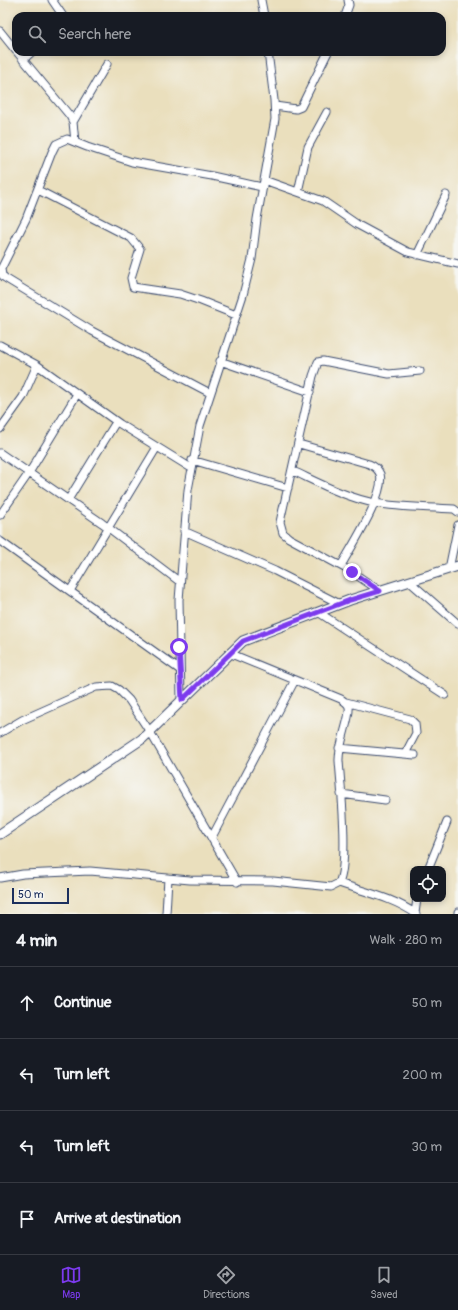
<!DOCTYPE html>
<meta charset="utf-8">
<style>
:root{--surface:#171b24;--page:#242831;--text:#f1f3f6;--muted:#9ea1a6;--line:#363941;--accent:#7c3aed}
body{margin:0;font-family:Pangolin,sans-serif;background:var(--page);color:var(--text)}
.controls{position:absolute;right:12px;bottom:12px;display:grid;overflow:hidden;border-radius:8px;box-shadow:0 2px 6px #0003}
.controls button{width:36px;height:36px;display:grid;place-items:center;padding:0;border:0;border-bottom:1px solid var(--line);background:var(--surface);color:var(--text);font:20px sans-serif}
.scale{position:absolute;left:12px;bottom:10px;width:57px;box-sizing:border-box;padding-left:4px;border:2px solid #1b2f5e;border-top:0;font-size:11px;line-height:14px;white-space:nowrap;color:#1b2f5e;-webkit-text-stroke:3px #f6f6f2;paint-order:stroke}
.stop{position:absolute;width:12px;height:12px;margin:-9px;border:3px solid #7c3aed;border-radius:50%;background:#fff}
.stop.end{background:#7c3aed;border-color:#fff;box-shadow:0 1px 4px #0008}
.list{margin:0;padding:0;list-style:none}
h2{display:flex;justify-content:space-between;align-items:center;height:52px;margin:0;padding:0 16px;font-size:17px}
h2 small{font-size:13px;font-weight:400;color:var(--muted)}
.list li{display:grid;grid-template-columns:26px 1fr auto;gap:12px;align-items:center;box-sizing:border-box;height:72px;padding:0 16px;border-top:1px solid var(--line)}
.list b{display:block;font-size:15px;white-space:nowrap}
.list em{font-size:13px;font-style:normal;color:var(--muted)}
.icon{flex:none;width:22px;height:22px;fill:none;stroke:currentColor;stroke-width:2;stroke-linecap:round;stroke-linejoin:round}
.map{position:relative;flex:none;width:458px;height:914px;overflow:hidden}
.search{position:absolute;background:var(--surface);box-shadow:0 2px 6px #0003;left:12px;right:12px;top:12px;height:44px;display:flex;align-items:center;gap:10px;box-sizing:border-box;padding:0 14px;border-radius:12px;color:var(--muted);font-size:15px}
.sheet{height:340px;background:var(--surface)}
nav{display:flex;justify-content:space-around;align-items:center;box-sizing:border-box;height:56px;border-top:1px solid var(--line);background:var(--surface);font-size:11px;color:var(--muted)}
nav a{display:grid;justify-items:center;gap:2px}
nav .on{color:var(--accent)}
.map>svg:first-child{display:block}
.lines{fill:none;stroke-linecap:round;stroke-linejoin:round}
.minor-casing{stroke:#3a496c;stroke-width:9}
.tertiary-casing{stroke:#3a496c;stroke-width:11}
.minor{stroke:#fff;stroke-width:7}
.tertiary{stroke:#fff;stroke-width:9}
.route{stroke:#7c3aed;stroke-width:5}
</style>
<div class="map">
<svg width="458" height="914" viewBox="0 0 458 914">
<rect width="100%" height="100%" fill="#f6f6f2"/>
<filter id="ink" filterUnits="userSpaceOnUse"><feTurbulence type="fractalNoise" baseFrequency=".025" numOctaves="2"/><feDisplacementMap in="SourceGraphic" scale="8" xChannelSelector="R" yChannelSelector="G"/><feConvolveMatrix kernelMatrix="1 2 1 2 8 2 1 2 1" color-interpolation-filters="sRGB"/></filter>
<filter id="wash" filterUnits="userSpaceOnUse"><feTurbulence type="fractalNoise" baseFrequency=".012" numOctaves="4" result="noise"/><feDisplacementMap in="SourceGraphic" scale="16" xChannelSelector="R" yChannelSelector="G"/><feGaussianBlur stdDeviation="0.9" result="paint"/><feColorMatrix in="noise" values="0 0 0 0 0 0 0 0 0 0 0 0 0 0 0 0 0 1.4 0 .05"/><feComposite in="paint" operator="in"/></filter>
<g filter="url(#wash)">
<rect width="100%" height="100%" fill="#eadfbd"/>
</g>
<g filter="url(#ink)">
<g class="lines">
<defs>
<path id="minor" d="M52 0 63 16
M261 0 264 16
M345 16 349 5 348 0
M0 31 16 51
M17 52 70 116 73 122 75 142
M23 60 32 52
M275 106 296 109 301 107 328 52
M73 122 107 64
M264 180 323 201 358 225 408 252 458 264
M38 190 131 238 140 249 131 278 133 287 180 294 201 301 236 315
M298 192 308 147 327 112
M417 255 446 195
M0 345 37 365 120 424 191 468
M220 361 310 392
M210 393 92 331 5 278 2 275 1 269 26 219 52 152 56 144 67 139 87 147 132 162 212 176 262 187
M0 429 23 397 37 365
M299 444 369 464C374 466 378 469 380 474 386 494 351 547 341 566
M0 453 102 523 180 582
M192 460 288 488
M293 471C319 483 347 498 375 503 401 508 428 507 454 509L458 512
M68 500 116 422
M0 515 29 473 77 394
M184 531 275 571 340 604
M0 541 180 670
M449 569 458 525
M410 582 458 624
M70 591 157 447
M380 591 352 572 289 538 283 533 280 522 313 376 318 362 323 361 389 374 420 371
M318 612 445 695
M181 700 179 600 188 490 200 426 243 295 252 259 257 219 275 119 274 100 268 52
M346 702 410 719 415 724 416 733 405 754
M0 733 22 720 96 687 112 686 119 690 129 700 150 732 237 882
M339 748 415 755
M341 794 385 800
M212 837 295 680
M428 869 447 822
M0 878 23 874 90 871 190 880 273 881 331 887 339 883C349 862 341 787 339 761 338 745 351 717 349 707 348 703 344 701 341 699L229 653
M339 883C365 892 394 898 416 914
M415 913 417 899
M166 914 168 878
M458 914V912"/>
<path id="tertiary" d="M0 834 142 739 243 641 350 600 458 566"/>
</defs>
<use href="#minor" class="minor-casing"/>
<use href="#tertiary" class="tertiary-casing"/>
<use href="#minor" class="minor"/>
<use href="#tertiary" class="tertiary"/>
</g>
</g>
<g class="lines" filter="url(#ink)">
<path class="route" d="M179 647 182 700 243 641 350 600 380 591 352 572"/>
</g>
</svg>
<div class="controls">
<button><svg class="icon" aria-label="locate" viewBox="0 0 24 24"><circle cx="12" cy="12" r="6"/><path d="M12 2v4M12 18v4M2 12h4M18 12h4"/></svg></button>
</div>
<div class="scale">50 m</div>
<div class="stop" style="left:179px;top:647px"></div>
<div class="stop end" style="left:352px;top:572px"></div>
<div class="search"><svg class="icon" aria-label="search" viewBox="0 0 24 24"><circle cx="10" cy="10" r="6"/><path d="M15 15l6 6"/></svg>Search here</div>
</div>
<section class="sheet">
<h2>4 min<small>Walk · 280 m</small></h2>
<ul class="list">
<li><svg class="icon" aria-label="ahead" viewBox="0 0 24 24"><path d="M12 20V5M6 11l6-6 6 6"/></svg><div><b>Continue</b></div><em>50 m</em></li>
<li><svg class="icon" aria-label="left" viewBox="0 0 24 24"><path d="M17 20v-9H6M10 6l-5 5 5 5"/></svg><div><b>Turn left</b></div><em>200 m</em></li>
<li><svg class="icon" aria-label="left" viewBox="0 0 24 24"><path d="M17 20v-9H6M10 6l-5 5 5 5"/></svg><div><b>Turn left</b></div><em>30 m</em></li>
<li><svg class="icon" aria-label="arrive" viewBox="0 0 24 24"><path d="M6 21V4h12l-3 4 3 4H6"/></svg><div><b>Arrive at destination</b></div></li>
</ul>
</section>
<nav>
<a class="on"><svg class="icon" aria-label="map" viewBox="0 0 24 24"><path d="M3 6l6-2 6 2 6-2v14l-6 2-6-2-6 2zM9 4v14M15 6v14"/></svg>Map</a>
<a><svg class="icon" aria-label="directions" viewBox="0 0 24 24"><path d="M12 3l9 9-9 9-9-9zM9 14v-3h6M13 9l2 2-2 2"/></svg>Directions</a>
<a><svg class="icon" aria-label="saved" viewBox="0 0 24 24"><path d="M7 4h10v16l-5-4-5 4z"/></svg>Saved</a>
</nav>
